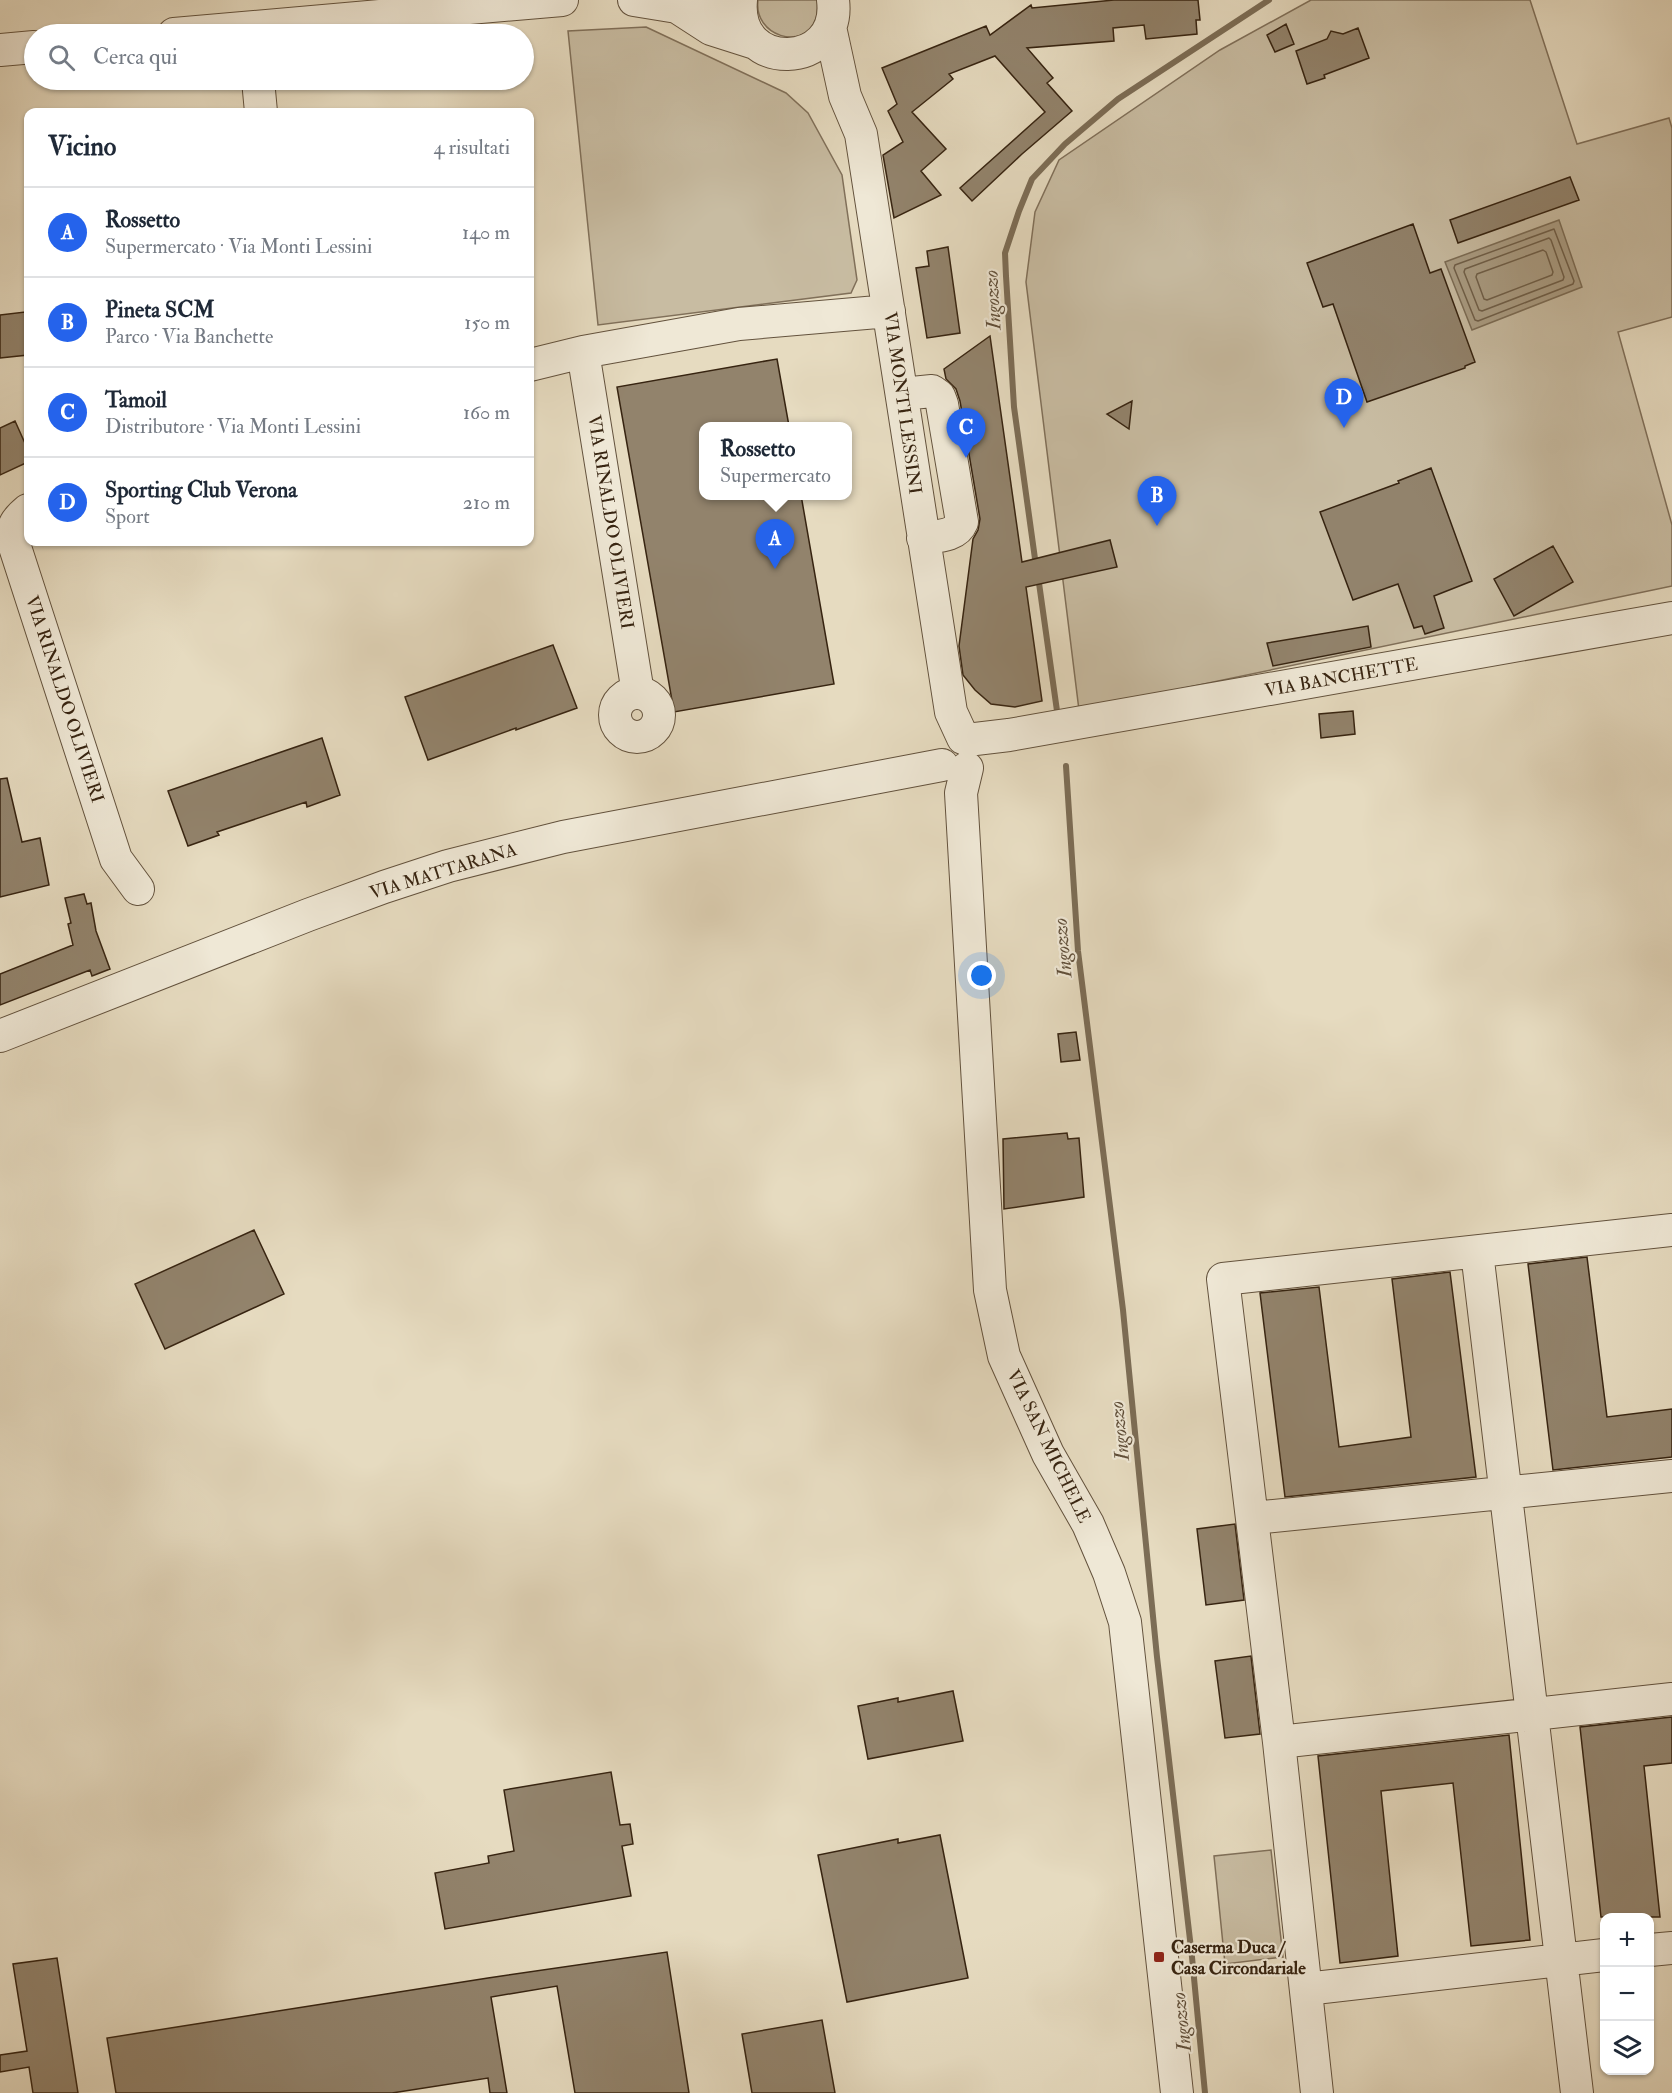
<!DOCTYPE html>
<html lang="it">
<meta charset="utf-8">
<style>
:root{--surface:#fff;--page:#f6f6f7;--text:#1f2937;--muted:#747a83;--line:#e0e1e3;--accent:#2563eb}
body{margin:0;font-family:"IM FELL Double Pica",serif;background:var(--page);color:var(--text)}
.controls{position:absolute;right:18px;bottom:18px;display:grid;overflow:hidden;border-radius:12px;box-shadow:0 2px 4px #0004}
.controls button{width:54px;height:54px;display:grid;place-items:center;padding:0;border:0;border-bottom:2px solid var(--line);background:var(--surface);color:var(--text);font:30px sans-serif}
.you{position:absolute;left:982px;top:976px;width:21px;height:21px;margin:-15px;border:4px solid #fff;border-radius:50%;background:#1a73e8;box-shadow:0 0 0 9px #1a73e833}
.badge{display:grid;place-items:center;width:39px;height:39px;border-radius:50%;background:var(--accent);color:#fff;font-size:20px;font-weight:700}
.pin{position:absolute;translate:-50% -50px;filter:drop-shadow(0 2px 3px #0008)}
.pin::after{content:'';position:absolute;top:32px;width:21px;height:18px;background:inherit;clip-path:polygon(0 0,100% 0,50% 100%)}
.popup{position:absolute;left:699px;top:422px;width:153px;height:78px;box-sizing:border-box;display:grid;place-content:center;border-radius:12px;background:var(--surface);filter:drop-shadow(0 2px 4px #0005);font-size:20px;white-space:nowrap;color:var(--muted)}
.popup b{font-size:22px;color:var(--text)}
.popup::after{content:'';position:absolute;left:50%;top:100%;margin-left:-12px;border:12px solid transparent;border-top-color:var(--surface)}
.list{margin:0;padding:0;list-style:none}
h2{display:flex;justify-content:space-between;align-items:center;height:78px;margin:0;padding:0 24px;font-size:26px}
h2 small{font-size:20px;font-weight:400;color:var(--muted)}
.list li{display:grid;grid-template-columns:39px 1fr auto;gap:18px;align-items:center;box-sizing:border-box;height:90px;padding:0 24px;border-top:2px solid var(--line)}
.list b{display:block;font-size:22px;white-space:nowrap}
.list p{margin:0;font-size:20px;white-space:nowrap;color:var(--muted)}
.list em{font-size:20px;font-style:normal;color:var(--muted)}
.icon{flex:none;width:33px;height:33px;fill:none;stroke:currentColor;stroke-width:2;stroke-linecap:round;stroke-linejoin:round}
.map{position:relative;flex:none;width:1672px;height:2093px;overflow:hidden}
.search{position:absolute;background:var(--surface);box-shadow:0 2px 4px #0004;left:24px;top:24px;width:510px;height:66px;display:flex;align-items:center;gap:15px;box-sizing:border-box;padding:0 21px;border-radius:33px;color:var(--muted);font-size:22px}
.panel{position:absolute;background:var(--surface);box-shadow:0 2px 4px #0004;left:24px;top:108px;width:510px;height:438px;border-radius:12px}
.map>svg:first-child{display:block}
.green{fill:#c8bca2;stroke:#80705a;stroke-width:1.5}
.water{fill:#aa9d84;stroke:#7c6d56;stroke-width:1.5}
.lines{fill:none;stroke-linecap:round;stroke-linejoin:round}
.shore{stroke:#70604a;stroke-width:1.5}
.stream{stroke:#7c6d56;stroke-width:6}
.building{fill:#92836c;stroke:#372411;stroke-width:1.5}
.minor-casing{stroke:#63523d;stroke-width:34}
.minor{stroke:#efe8d6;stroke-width:32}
.poi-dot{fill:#8f2418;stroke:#efe8d6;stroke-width:2}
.labels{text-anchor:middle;stroke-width:4.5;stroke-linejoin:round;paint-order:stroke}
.street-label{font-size:18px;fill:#372411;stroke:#efe8d6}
.poi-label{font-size:18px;font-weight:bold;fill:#372411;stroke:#efe8d6;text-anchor:start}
.water-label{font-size:20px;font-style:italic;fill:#5f4e39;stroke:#efe8d6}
</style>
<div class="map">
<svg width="1672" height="2093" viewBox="0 0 1672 2093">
<rect width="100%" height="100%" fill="#e6dbc0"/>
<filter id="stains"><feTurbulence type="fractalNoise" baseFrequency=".00333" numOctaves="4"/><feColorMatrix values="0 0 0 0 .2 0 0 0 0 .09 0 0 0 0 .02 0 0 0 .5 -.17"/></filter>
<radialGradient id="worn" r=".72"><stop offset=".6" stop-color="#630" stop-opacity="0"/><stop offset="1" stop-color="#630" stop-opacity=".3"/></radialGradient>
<path class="green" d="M758 0H818C817 6 818 13 816 19 804 52 753 36 758 0Z
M1311 0H1530L1577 144 1669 118 1672 128V317L1618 332 1672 525V586L1079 710 1026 282 1035 212 1059 160 1220 50Z
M646 27 786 93 808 113 842 175 857 280 851 293 598 325 568 31Z
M1271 1850 1283 1957 1225 1964 1214 1856Z"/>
<path class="water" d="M1559 220 1582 287 1472 330 1445 262Z"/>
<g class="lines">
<path class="shore" d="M1554 229 1574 281 1573 284 1478 321 1475 320 1454 268 1455 265Z
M1549 238 1551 240 1564 277 1563 280 1482 311 1479 310 1464 272 1465 269Z
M1543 250 1546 252 1553 272 1552 275 1487 300 1484 299 1476 277 1477 274Z"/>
<path class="stream" d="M1036 566 1014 407 1006 276 1005 253 1019 211 1032 179 1065 144 1118 99 1269 0
M1038 576 1058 718
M1066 766 1078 951 1123 1310 1157 1657 1192 1957 1205 2093"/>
</g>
<path class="building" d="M1114 0H1198L1200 20H1196L1197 34 1146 39 1144 25 1113 28 1114 41 1027 48 1053 78 1047 83 1072 111 1022 154 972 201 960 188 1045 112 995 56 949 74 953 79 912 112 946 149 921 171 941 195 894 218 883 155 903 142 888 111 897 104 882 68 986 26 990 35 1031 5 1032 8Z
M1286 24 1294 44 1275 52 1267 35Z
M1358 28 1369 58 1324 75 1325 78 1307 84 1296 51 1327 39 1331 31 1343 34Z
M1570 177 1579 200 1458 243 1450 220Z
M1413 224 1430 273 1441 269 1475 362 1465 366V368L1367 402 1333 304 1323 307 1307 263Z
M948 247 960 333 927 338 916 268 929 266 927 251Z
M25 312 28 355 0 358V315Z
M990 336 1022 562 1110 540 1117 567 1026 587 1042 701 1015 707 991 704 975 690 963 675 959 646 973 539 978 530 980 519 960 401 956 389 946 379 944 369Z
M777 359 789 426H703V495H801L834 684 674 712 617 387Z
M1132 401 1129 429 1107 414Z
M15 421 28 450V462L0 475V428Z
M1431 468 1472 581 1434 596 1444 628 1425 634 1422 626 1414 628 1398 584 1353 600 1320 512 1399 483 1398 481Z
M1553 546 1573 582 1514 616 1494 579Z
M1368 626 1371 647 1273 666 1267 643Z
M553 645 577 708 516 730V728L428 760 405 697Z
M1353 711 1355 734 1321 738 1319 714Z
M322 738 340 795 307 807 306 802 217 832 219 835 188 846 168 791Z
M7 778 22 842 40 838 49 885 0 897V779Z
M84 894 87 904 91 903 96 931 110 969 92 976 90 970 0 1005V974L73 945 68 924 71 923 65 898Z
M1076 1032 1080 1060 1061 1062 1058 1034Z
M1067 1133 1068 1139 1079 1138 1084 1197 1004 1209 1003 1139Z
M254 1230 284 1294 165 1349 135 1284Z
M1587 1257 1607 1417 1672 1409V1457L1553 1470 1528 1264Z
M1450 1272 1476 1477 1285 1497 1260 1293 1319 1287 1339 1447 1411 1437 1392 1279Z
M1235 1524 1244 1600 1206 1605 1197 1529Z
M1251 1656 1260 1734 1225 1738 1215 1661Z
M953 1691 963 1741 868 1759 858 1706 898 1698V1702Z
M1672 1717V1763L1644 1766 1660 1917H1601L1580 1727Z
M1509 1735 1530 1940 1471 1946 1453 1783 1381 1791 1398 1956 1340 1963 1318 1756Z
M611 1772 620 1825 630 1824 633 1844 622 1846 631 1896 445 1929 435 1873 489 1863 488 1856 514 1851 504 1790Z
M940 1835 968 1978 847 2002 818 1855 898 1839V1843Z
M667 1952 689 2093H575L557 1986 491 1997 507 2093H490L488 2078 392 2093H116L107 2038 488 1978Z
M57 1958 78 2093H33L29 2067 0 2072V2055L27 2051 13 1964Z
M822 2020 835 2093H752L742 2034Z"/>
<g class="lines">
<defs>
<path id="minor" d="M634 0 677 7 733 0
M741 0C734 74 842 70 833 0
M677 7 711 29 755 43
M830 27 845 96 861 134 951 712 963 738
M174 34 562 0
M0 50 34 47
M258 80 261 112
M583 352 638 693
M530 365 583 352 739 324 889 311
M902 394 932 391 939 396 942 404 962 522C956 537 936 536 923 538
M28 510C17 519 11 526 13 541L116 859 138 889
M615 715a22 22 0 1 1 44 0a22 22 0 1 1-44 0Z
M967 740 1009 735 1672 618
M967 768 961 793 990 1290 1004 1356 1048 1454 1088 1524 1109 1573 1125 1622 1177 2093
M0 1036 308 915 384 887 448 866 563 837 942 765
M1477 1252 1577 2093
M1253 1518 1672 1476
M1279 1742 1672 1699
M1650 1950 1672 1948
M1306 1989 1604 1955
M1317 2093 1279 1742 1223 1279 1672 1230"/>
</defs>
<use href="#minor" class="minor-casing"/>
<use href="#minor" class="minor"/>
</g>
<rect class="poi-dot" x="1153" y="1951" width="12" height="12" rx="3"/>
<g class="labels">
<g class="street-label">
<text transform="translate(903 403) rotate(82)" y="6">VIA MONTI LESSINI</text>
<text transform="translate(611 522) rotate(81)" y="6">VIA RINALDO OLIVIERI</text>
<text transform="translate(1341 677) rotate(-10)" y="6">VIA BANCHETTE</text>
<text transform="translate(65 699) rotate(72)" y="6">VIA RINALDO OLIVIERI</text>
<text transform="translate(443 871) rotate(-17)" y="6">VIA MATTARANA</text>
<text transform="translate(1049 1446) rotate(64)" y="6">VIA SAN MICHELE</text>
</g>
<g class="poi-label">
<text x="1171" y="1953">Caserma Duca /<tspan x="1171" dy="21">Casa Circondariale</tspan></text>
</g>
<g class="water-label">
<text transform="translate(992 300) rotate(-93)" y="7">Ingozzo</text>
<text transform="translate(1062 948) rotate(-95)" y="7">Ingozzo</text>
<text transform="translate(1119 1431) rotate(-96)" y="7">Ingozzo</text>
<text transform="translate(1181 2022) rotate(-96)" y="7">Ingozzo</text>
</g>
</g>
<rect width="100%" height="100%" filter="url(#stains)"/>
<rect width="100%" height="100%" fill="url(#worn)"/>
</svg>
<div class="controls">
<button>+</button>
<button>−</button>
<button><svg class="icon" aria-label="layers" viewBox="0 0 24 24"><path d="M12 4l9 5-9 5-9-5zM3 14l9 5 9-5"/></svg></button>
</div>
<div class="you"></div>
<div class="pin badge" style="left:775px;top:569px">A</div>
<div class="popup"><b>Rossetto</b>Supermercato</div>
<div class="pin badge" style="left:1157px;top:526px">B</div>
<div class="pin badge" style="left:966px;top:458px">C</div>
<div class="pin badge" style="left:1344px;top:428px">D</div>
<div class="search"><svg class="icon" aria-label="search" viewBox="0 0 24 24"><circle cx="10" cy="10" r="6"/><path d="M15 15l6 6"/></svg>Cerca qui</div>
<section class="panel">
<h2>Vicino<small>4 risultati</small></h2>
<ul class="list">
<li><span class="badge">A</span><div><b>Rossetto</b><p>Supermercato · Via Monti Lessini</p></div><em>140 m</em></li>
<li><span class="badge">B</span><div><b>Pineta SCM</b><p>Parco · Via Banchette</p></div><em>150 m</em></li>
<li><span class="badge">C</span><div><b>Tamoil</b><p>Distributore · Via Monti Lessini</p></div><em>160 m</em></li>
<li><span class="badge">D</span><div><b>Sporting Club Verona</b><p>Sport</p></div><em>210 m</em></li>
</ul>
</section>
</div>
